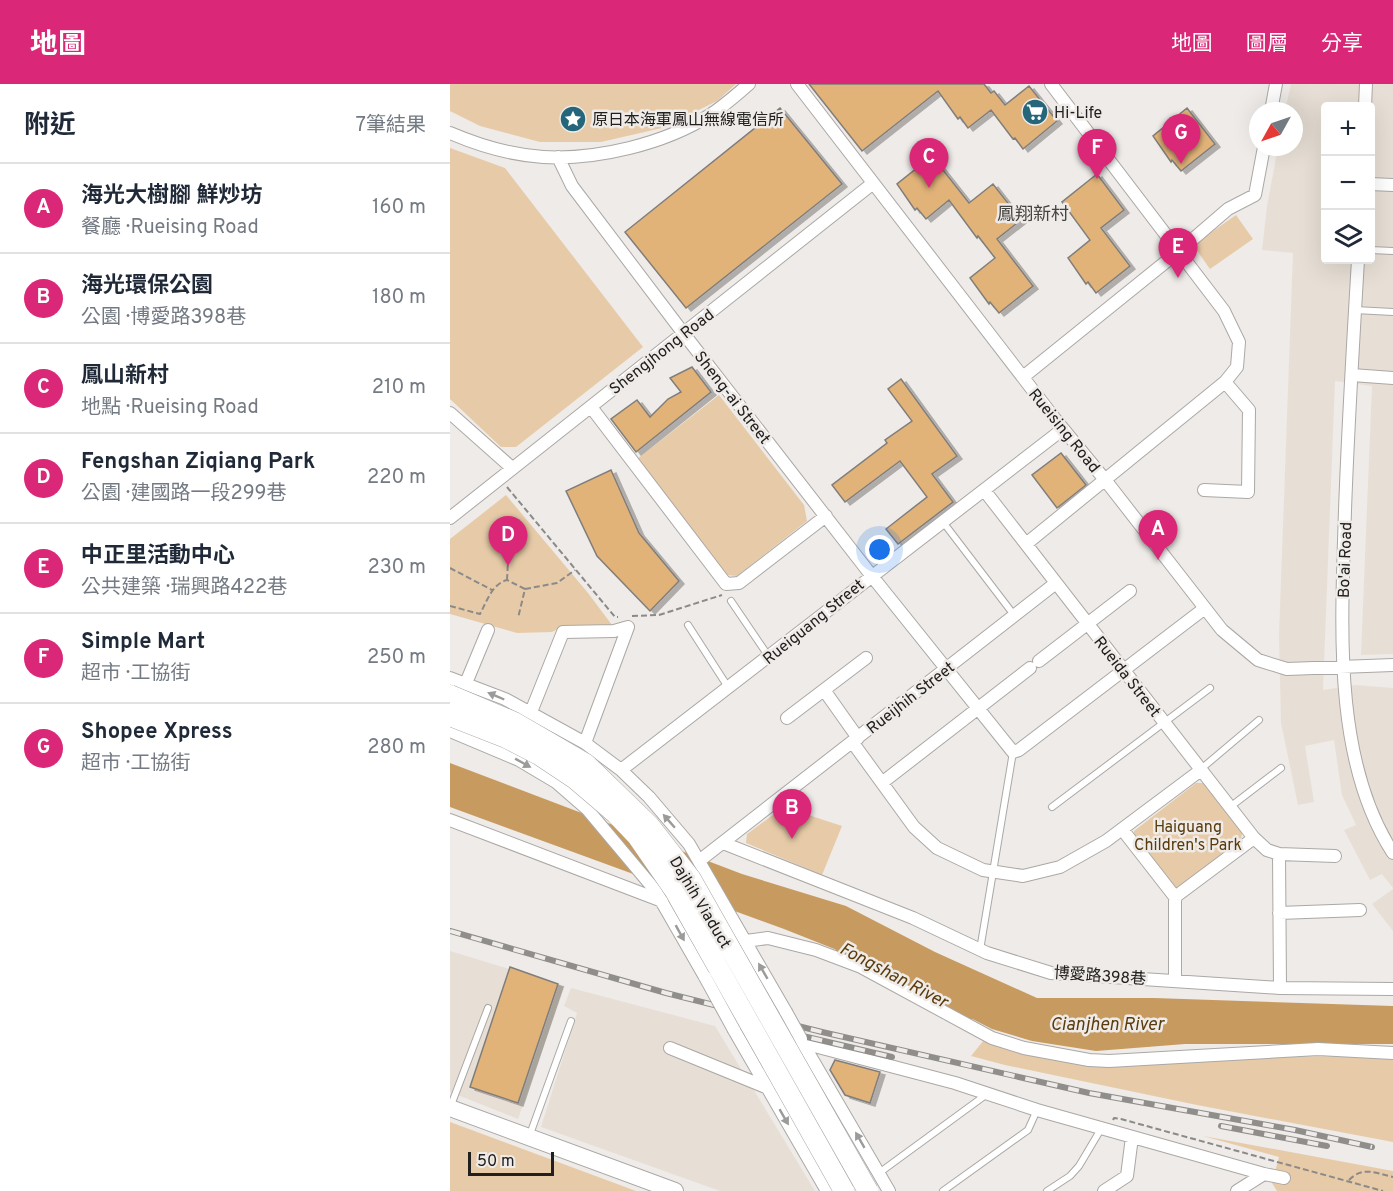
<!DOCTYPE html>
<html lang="zh-TW">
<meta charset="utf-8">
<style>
:root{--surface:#fff;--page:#f6f6f7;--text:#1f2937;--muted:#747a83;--line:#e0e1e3;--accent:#db2777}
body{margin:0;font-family:Overpass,"Noto Sans TC",sans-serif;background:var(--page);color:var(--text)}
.controls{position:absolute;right:18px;top:18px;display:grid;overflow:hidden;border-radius:6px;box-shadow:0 6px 24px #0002}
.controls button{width:54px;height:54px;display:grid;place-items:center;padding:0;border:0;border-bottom:2px solid var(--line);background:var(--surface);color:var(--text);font:30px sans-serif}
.compass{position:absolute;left:799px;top:18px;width:54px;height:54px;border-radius:50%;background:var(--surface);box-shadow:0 6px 24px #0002;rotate:230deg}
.scale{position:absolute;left:18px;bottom:15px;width:86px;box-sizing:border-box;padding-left:6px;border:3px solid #21201e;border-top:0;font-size:16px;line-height:21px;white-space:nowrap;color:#21201e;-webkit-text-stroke:4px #eeebe8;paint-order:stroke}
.you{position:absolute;left:430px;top:466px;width:21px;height:21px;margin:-15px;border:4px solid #fff;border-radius:50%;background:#1a73e8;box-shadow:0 0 0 9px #1a73e833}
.badge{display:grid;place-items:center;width:39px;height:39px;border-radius:50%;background:var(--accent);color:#fff;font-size:20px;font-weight:700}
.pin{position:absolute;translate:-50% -50px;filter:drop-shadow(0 2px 3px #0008)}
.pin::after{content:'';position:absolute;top:32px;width:21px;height:18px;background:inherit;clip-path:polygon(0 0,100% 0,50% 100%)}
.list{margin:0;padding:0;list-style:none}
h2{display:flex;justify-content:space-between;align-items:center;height:78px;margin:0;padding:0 24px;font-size:26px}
h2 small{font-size:20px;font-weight:400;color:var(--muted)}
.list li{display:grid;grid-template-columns:39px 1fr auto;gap:18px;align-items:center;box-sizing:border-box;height:90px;padding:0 24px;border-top:2px solid var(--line)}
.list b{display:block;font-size:22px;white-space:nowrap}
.list p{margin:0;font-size:20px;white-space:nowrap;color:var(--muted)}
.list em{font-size:20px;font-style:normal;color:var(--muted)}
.icon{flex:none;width:33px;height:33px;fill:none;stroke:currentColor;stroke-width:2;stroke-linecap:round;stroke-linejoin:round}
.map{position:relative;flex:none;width:943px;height:1107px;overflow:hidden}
header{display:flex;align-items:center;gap:36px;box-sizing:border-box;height:84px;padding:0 30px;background:var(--accent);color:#fff}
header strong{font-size:28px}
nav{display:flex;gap:33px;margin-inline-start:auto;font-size:21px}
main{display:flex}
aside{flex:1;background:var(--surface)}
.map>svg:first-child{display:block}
.built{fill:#e7dfd5;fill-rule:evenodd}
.green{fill:#e7cba8}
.water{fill:#c79a60}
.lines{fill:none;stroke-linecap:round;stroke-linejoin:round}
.river{stroke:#c79a60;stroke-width:21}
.building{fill:#e2b379;stroke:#807e7b;stroke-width:1.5;filter:url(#shadow)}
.lane-casing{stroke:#aba8a5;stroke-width:8}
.street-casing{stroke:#aba8a5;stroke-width:14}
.secondary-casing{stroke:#aba8a5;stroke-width:18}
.path{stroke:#8c8a88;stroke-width:2;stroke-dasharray:6 3;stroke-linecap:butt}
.lane{stroke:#fff;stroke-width:6}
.street{stroke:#fff;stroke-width:12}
.secondary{stroke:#fff;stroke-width:16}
.rail-casing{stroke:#908e8b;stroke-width:6}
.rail{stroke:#eeebe8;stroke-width:4;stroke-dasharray:11;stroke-linecap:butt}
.street-bridge-casing{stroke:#aba8a5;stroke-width:14;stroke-linecap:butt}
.primary-bridge-casing{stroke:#aba8a5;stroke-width:21;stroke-linecap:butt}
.street-bridge{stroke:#fff;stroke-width:12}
.primary-bridge{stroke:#fff;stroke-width:20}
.oneway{fill:#9b9b9a}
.labels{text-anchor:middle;stroke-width:5;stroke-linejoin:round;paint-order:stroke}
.poi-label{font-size:16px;fill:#21201e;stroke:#eeebe8;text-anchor:start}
.street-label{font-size:16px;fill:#21201e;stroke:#eeebe8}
.park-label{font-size:16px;fill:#593a0b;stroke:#eeebe8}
.neighbourhood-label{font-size:18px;fill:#454340;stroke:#eeebe8}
.water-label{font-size:18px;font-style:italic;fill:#5a3b0b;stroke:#eeebe8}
</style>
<header>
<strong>地圖</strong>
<nav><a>地圖</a><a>圖層</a><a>分享</a></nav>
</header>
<main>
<aside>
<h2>附近<small>7筆結果</small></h2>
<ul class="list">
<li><span class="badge">A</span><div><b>海光大樹腳 鮮炒坊</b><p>餐廳 · Rueising Road</p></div><em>160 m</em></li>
<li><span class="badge">B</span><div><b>海光環保公園</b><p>公園 · 博愛路398巷</p></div><em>180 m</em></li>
<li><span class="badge">C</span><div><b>鳳山新村</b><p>地點 · Rueising Road</p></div><em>210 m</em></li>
<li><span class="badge">D</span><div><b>Fengshan Ziqiang Park</b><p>公園 · 建國路一段299巷</p></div><em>220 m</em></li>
<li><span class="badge">E</span><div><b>中正里活動中心</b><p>公共建築 · 瑞興路422巷</p></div><em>230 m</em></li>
<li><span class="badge">F</span><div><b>Simple Mart</b><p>超市 · 工協街</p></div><em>250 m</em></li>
<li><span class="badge">G</span><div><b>Shopee Xpress</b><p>超市 · 工協街</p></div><em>280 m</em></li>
</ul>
</aside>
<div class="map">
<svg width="943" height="1107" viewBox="0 0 943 1107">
<defs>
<filter id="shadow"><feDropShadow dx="5" dy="3" stdDeviation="0" flood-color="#0004"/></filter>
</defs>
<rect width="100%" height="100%" fill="#eeebe8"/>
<path class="built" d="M841 0H943V570L911 571 922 302 885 297 873 606 906 601 943 604V804L932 790 920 796 894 746 906 741 892 711 884 656 855 662 864 718 848 721 831 639 829 551 843 169 812 166 817 122 828 63H844V27H835ZM876 22H920V176H876Z
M943 805V847L922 820Z
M0 867 115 902 68 1035 0 1008Z
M121 904 265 942 365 1107H270L91 1043 127 929 114 922Z"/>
<path class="green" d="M0 0H286L267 17 212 44 151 58H90L30 42 0 27Z
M0 64 55 84 193 263 66 363H51L0 315Z
M786 131 803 155 760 185 743 161Z
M269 311 354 421 357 437 287 492 276 491 187 375Z
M56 411 138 509 162 541 112 543 102 548 67 549 0 530V455Z
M746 699H755L792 748 791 758 729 804 721 801 685 756 684 747Z
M334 723 392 742 372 791 296 759 297 750Z
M538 951 659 973 943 972V1058L747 1021 555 981 521 972Z
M0 1038 186 1107H0Z
M753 1052 943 1087V1107H827L822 1099 829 1073Z"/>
<path class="water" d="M0 679 292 790 396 822 485 868 587 914H704L943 922V960H735L646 967 582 957 542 945 491 919 450 891 334 845 0 723Z"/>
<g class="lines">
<path class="river" d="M396 866 478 913 514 928"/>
</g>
<path class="building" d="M359 0H534L541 9 544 7 555 21 579 2 607 37 573 65 565 54 563 55 541 26 518 44 510 33 508 35 488 7 412 67Z
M330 24 392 100 236 224 175 148Z
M737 24 765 60 731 87 722 76 721 78 703 52Z
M482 72 519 119 543 100 571 136 547 155 583 202 549 229 540 218 539 220 520 194 545 174 528 152 527 154 499 116 476 135 467 124 465 126 447 100Z
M647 90 674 126 651 144 680 182 646 209 638 198 636 200 618 174 640 156 612 118Z
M242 283 261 308 186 368 161 335 187 316 200 333 218 315 231 308 220 294Z
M451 295 507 372 482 390 503 418 448 460 436 445 477 413 450 377 395 418 382 401 437 359 435 356 462 337 438 305Z
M611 369 636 401 607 424 582 391Z
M161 386 189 449 229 497 200 527 147 472 116 407Z
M60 883 108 900 68 1019 20 1003Z
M385 976 430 988 420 1019 395 1011 380 986Z"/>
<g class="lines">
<defs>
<path id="lane" d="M920 166 943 167
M905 226 943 228
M493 438 564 531
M281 517 319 573
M238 541 278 603
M751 685 809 636
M602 723 760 604
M780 723 831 684
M530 866 563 668
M0 1024 38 924
M79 1053 121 937
M429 1089 537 1010
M493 1107 578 1046 587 1026
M597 1107 620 1092 629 1082 651 1045"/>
<path id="street" d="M347 0 605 335 656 397 772 546 808 576 837 585 943 581
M915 22 916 0
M821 27 826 0
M0 49C28 61 62 71 93 73 147 76 214 60 260 31 274 22 286 11 299 0
M108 73 122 102 234 250 421 491 563 668 569 666 755 524
M920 100 943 101
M908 176C903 259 898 343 895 426 892 534 881 674 943 769
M902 291 943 294
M573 293 728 168 778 125 805 111 814 63
M141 323 276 500 289 499 376 432
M0 329 62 384
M534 406 804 754 817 766 829 770 885 772
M754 406 798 408 799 326 775 298
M0 434 422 100
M576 460 775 298 787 283 789 258 774 227 601 0
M589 577 680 507
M0 594 55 615 135 659 171 686 199 713 239 760 336 928
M16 599 38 546
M374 606 408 654
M81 628 113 548 164 547 178 543
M337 634 416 574
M0 647 69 676 106 698 137 725 205 806 255 893
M135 659 178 543
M403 659 464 743 487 764 533 786 573 792 610 783 656 757 751 686
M171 686 613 345
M433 698 580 584
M0 736 212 817
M672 745 725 813V897
M273 759 463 834 537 869 601 889 830 904 943 905
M829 770 830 904
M249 777 606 499
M725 813 804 754
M829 829 910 826
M296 857 318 854 366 866 411 883 542 954 574 964 639 976 659 977 868 965 943 969
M284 946 377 1107
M352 958 439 1107
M353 959 505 999 587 1026 814 1090 834 1094
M220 964 318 1004
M654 1107 677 1092 682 1053
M787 1107 814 1090"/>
<path id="secondary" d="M0 1024 225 1107"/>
</defs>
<use href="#lane" class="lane-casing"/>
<use href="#street" class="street-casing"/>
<use href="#secondary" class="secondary-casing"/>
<path class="path" d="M57 403 165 533H168
M0 484 42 506
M57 496 58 477
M75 505 107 499 125 486
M0 522 30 530C37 517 42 500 57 496L75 505 68 534
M182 532 209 531 272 511
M663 1036 664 1034 671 1035 933 1107
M899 1096C913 1082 925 1089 943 1093"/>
<use href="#lane" class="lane"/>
<use href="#street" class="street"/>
<use href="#secondary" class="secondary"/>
<defs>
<path id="rail" d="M0 847 216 909 372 948 639 1009 845 1046 922 1063
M340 949 442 973
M771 1042 877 1062"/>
</defs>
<use href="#rail" class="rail-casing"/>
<use href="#rail" class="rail"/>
<defs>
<path id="street-bridge" d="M255 893 284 946
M336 928 351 955"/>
<path id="primary-bridge" d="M0 611 64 638 136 680 199 741 241 795 418 1107
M0 632 56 654 89 671 125 695 166 730 187 752 225 807 394 1107"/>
</defs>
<use href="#street-bridge" class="street-bridge-casing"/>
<use href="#primary-bridge" class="primary-bridge-casing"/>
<use href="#street-bridge" class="street-bridge"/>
<use href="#primary-bridge" class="primary-bridge"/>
</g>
<defs><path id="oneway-solid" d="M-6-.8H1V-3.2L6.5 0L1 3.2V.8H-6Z" transform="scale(1.5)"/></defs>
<g class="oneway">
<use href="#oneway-solid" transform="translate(46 612) rotate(-157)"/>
<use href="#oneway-solid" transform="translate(73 679) rotate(29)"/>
<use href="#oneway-solid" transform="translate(219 737) rotate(-131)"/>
<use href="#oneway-solid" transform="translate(230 849) rotate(61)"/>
<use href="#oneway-solid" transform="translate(313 887) rotate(-120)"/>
<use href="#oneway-solid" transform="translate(334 1033) rotate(60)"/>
<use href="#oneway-solid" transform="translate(410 1056) rotate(-120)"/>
</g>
<defs>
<symbol id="supermarket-disc" viewBox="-11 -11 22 22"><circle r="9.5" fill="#25667a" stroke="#eeebe8"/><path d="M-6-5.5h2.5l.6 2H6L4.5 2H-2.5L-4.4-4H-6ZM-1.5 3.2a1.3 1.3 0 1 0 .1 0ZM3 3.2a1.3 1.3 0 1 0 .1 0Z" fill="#fff"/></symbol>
<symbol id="sight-disc" viewBox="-11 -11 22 22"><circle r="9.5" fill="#25667a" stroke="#eeebe8"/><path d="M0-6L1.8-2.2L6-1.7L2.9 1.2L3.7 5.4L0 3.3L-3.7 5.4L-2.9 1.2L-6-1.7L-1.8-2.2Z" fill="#fff"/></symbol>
</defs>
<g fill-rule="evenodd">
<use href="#supermarket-disc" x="570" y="13" width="30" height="30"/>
<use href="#sight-disc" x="108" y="20" width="30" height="30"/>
</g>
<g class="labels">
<g class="poi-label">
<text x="604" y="34">Hi-Life</text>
<text x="142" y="41">原日本海軍鳳山無線電信所</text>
</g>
<g class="street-label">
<text transform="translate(211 267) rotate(-38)" y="6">Shengjhong Road</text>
<text transform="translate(283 313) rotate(52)" y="6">Sheng-ai Street</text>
<text transform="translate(615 346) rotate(51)" y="6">Rueising Road</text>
<text transform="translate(894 476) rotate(-88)" y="6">Bo'ai Road</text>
<text transform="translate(363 537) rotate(-39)" y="6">Rueiguang Street</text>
<text transform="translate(678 592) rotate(52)" y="6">Rueida Street</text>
<text transform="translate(460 613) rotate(-38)" y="6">Rueijhih Street</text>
<text transform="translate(251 818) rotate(59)" y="6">Dajhih Viaduct</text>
<text transform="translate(650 891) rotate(4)" y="6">博愛路398巷</text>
</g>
<g class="park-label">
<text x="738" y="748">Haiguang<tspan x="738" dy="18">Children's Park</tspan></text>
</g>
<g class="neighbourhood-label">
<text x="583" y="136">鳳翔新村</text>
</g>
<g class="water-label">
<text transform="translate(444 891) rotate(28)" y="6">Fongshan River</text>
<text x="657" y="946">Cianjhen River</text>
</g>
</g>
</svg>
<div class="controls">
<button>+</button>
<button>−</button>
<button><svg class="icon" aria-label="layers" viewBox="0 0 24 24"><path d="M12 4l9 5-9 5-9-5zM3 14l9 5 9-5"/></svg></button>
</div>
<svg class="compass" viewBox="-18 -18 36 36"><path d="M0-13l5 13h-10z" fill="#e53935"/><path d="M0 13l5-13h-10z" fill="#747a83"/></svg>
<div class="scale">50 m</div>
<div class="you"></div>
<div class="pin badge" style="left:708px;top:476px">A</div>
<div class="pin badge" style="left:342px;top:755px">B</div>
<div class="pin badge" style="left:479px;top:104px">C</div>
<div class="pin badge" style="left:58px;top:482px">D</div>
<div class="pin badge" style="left:728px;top:194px">E</div>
<div class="pin badge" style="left:647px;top:95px">F</div>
<div class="pin badge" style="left:731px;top:80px">G</div>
</div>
</main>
